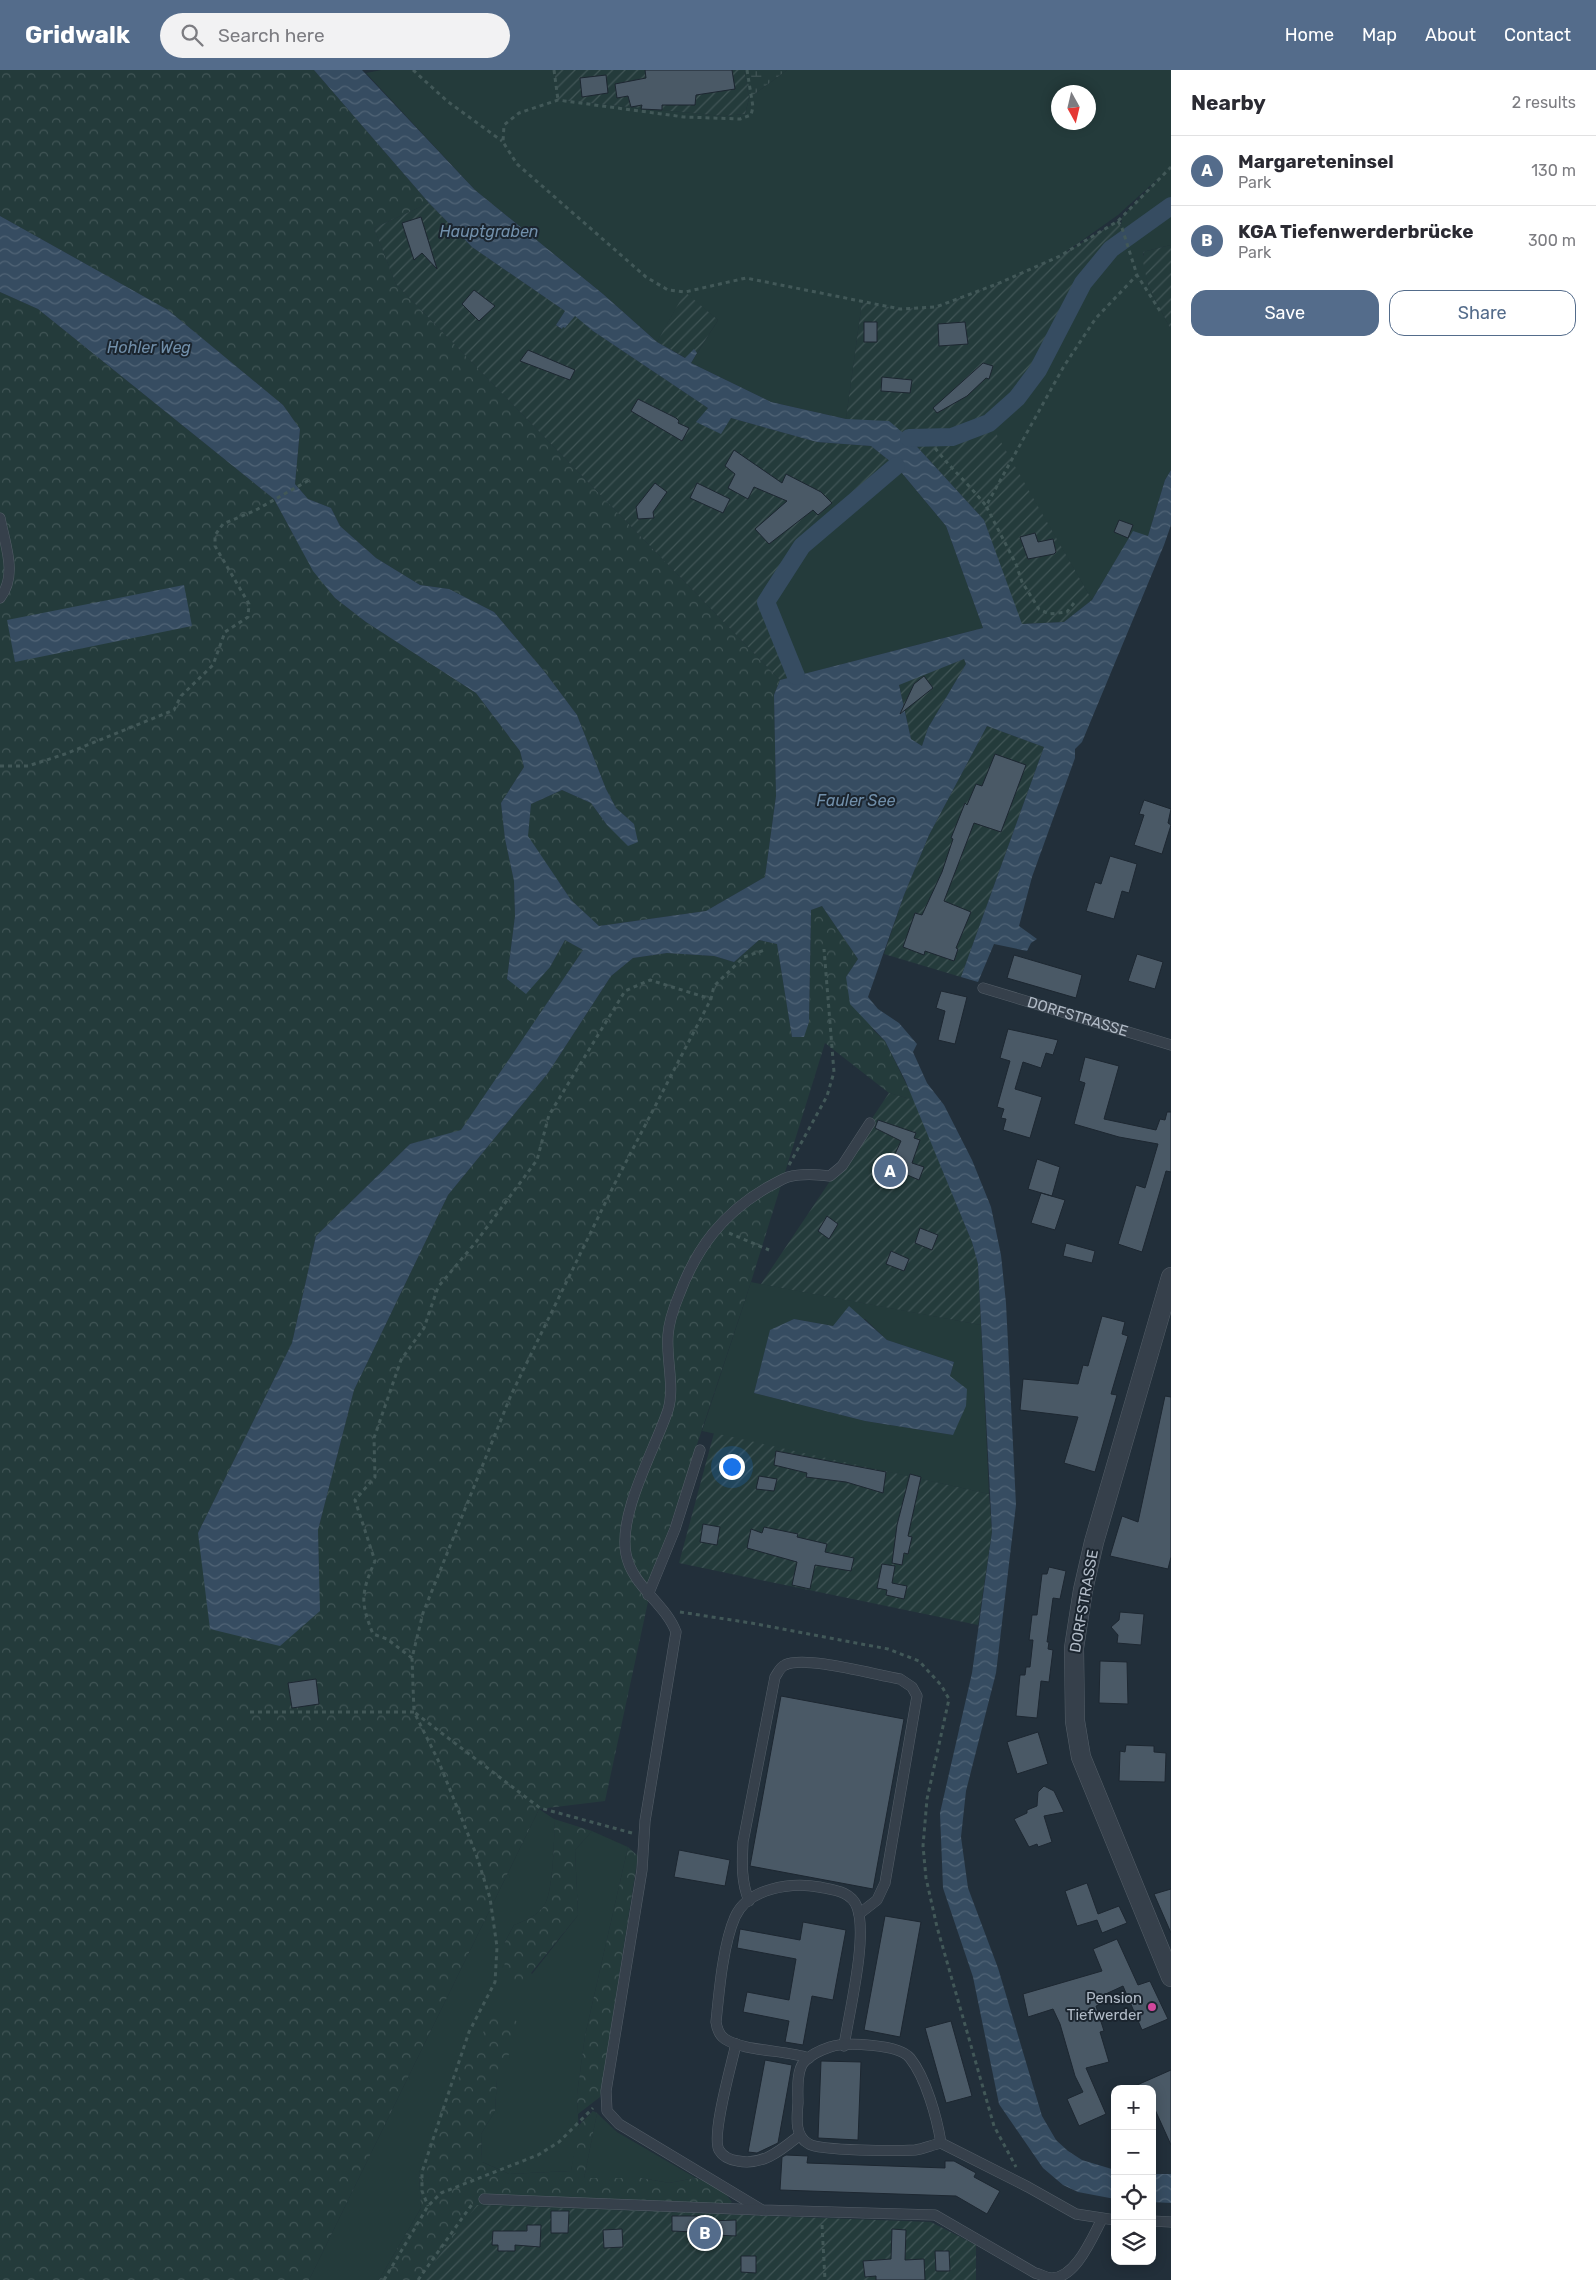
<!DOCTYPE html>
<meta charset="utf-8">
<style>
:root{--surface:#fff;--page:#f2f2f3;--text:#2b2b33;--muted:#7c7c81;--line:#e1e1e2;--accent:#546c8b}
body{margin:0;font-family:Rubik,sans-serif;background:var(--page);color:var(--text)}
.controls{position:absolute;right:15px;bottom:15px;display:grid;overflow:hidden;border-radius:10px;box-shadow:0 2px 12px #0003}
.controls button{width:45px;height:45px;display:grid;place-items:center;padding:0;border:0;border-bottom:1px solid var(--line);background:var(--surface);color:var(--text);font:25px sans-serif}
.compass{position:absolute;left:1051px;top:15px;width:45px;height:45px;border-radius:50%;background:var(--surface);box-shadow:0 2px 12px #0003;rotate:172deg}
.you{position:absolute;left:731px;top:1396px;width:18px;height:18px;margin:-12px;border:4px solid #fff;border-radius:50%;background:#1a73e8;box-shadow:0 0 0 8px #1a73e833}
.badge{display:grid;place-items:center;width:32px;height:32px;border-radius:50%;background:var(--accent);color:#fff;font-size:16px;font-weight:700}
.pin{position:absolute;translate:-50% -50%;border:2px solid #fff;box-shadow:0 1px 5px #0006}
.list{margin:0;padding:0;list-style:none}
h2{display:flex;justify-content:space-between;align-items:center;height:65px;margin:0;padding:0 20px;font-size:21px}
h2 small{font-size:16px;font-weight:400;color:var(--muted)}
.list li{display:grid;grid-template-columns:32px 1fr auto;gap:15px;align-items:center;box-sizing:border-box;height:70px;padding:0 20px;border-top:1px solid var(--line)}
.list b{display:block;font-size:19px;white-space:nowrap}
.list p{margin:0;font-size:16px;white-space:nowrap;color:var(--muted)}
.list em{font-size:16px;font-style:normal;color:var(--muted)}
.actions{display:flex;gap:10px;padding:15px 20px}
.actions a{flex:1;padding:11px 0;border:1px solid var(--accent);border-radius:15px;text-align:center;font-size:18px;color:var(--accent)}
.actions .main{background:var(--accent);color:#fff}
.icon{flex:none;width:28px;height:28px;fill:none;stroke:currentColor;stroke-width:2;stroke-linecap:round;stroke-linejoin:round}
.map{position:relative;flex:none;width:1171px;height:2210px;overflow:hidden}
header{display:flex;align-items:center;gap:30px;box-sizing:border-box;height:70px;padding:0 25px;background:var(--accent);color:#fff}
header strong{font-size:24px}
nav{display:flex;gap:28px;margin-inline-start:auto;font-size:18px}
.search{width:350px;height:45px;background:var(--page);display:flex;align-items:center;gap:12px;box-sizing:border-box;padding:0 18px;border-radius:28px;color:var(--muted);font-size:19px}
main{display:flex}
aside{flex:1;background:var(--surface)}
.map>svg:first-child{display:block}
.grass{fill:#243b3b;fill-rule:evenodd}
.forest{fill:url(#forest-crowns)}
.wetland{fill:url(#wetland-marsh)}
.garden{fill:url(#garden-furrows)}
.water{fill:url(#water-waves);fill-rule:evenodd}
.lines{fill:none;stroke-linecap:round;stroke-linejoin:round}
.canal{stroke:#364c61;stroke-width:18}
.building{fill:#4a5966;stroke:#1d2731}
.service-casing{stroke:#545e68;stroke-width:11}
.minor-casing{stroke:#545e68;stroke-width:20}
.path{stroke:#425858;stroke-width:3;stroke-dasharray:4 4;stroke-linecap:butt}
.service{stroke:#36404b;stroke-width:10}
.minor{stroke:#36404b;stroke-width:19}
.hotel-dot{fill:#d1479c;stroke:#1b252f;stroke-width:2}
.labels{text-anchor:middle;stroke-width:4;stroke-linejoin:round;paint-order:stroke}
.street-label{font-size:15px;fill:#b1bbc7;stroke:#1b252f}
.poi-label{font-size:15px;fill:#b1bbc7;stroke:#1b252f;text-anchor:end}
.water-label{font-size:16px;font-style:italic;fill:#718faa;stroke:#1b252f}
</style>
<header>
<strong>Gridwalk</strong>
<div class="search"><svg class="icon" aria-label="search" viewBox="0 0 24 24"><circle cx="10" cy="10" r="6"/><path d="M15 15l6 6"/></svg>Search here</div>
<nav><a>Home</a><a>Map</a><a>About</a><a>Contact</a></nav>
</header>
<main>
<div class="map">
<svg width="1171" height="2210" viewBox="0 0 1171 2210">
<defs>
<pattern id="forest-crowns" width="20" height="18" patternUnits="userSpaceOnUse" patternTransform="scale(1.25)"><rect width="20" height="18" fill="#243b3b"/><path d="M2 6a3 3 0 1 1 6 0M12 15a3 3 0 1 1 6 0" fill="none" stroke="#415556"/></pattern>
<pattern id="wetland-marsh" width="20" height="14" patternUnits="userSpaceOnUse" patternTransform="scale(1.25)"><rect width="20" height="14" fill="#243b3b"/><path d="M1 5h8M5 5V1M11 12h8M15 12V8" fill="none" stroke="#415556"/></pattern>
<pattern id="garden-furrows" width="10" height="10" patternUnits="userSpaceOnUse" patternTransform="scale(1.25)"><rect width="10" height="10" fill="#243b3b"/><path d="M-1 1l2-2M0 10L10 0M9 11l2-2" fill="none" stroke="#415556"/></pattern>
<pattern id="water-waves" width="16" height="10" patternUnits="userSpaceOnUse" patternTransform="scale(1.25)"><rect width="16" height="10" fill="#364c61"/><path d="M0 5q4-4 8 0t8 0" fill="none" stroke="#516476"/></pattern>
</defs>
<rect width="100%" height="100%" fill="#222f3a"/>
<path class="grass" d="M381 0H554L559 30 723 46 745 44 749 28 787 0H1171V175L1143 182 1148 215 1171 260V400L1165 410 1148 466 1133 462 1092 530 989 353C1008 337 1025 321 1038 300 1055 273 1066 242 1082 214 1096 191 1121 176 1122 147L1162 105 1118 145 1060 186 997 214 936 237 900 239 862 232 846 349 771 332 691 293 718 250 685 223 657 272 603 224 475 120 366 3ZM1058 22H1088V52H1058Z
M896 396 946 456 983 558 796 606 766 532 802 476Z
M751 1212 981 1255 989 1424 702 1361ZM794 1249 833 1256 865 1249 887 1270 954 1292 950 1306 953 1365 865 1351 754 1323 770 1261Z
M539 1739 554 1749C555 1765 553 1821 545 1834 539 1845 525 1851 514 1855L504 1874 532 1904 578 1845 575 1780 592 1761 628 1777 585 1966 577 2025 579 2062 571 2101 509 2104 482 2092 481 2064 495 2041 497 2009 493 1946 478 1973 419 2103 421 2138 379 2210H309Z
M597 2043 617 2062 696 2108 669 2113 641 2108H584Z"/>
<path class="forest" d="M0 0H314L429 133 374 158 396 214 780 610 774 625 776 726 765 807 706 841 599 856 571 830 527 766 531 734 562 720 591 733 607 755 634 754 616 738 606 719 577 645 544 601 494 542 449 519 420 515 376 488 340 456 331 438 308 429 295 414 300 359 283 335 168 240 0 146Z
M0 222 38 239 274 429 294 466 335 528 366 552 476 623 520 681 524 697 501 733 505 769 514 811 515 846 507 909 550 897 565 870 583 880 461 1061 410 1074 316 1166 292 1273 198 1463 319 1541 318 1460 354 1320 448 1125 548 1003 611 906 633 888 667 883 714 886 734 892 759 870 777 874 792 967 809 952 811 840 822 836 858 889 846 907 874 961 885 971 914 1030 889 1023 825 973 751 1212 654 1504 605 1731 539 1739 309 2210H0Z
M554 1749 592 1761 575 1780 578 1845 523 1913 505 1906 504 1874 514 1855C525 1851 539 1845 545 1834 553 1821 555 1765 554 1749Z
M628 1777 638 1786 600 2027 578 2044 577 2025 585 1966Z
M492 1946H513L521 1959 497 2009 495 2041 481 2064 482 2092 509 2104 571 2101 579 2055 593 2041 597 2043 584 2108H641L669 2113 696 2108 721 2118 732 2132 716 2144 478 2135 421 2210H379L421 2138 419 2103 441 2040Z"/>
<path class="wetland" d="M744 0H787L749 28Z"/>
<path class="garden" d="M554 0H744L749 28 745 44 723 46 558 30Z
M429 133 472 177 565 241 556 255 561 259 575 245 593 261 708 338 697 352 731 348 817 372 871 376 896 396 802 476 766 531 796 606 780 610 396 214 374 158Z
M1118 151 1122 158 1111 179 1083 213 1038 300 1017 328 990 353 1092 530 1064 552 1021 554 984 450 909 368 846 349 862 232 900 239 936 237 997 214 1060 186Z
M1171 175V260L1148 215 1142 187 1144 185 1143 182Z
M685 222 718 250 697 283 694 280 686 288 657 272Z
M964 589 966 594 928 658 922 676 911 669 899 614Z
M987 656 1044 677 961 907 884 884 904 825 929 765Z
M889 1023 914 1030 972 1172 978 1194 981 1255 761 1214Z
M714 1363 989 1424 992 1462 978 1555 679 1493Z
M477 2135 931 2152 976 2175V2210H421Z"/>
<path class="water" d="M314 0H362L475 120 603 224 657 272 685 288 694 279 697 283 691 293 771 332 846 349 889 351 909 368 984 450 1022 554 1064 552 1092 530 1133 461 1148 466 1165 410 1171 400V455L1164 475 1082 672 1075 679V688L1032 807 1019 856 1037 869 1031 873 1027 881 994 874 978 912 961 907 1044 677 987 656 929 765 904 825 868 927 878 939 899 953 917 974 913 982 927 1013 944 1035 972 1090 991 1137 1001 1185 1006 1233 1016 1435 996 1603 966 1721 961 1767 968 1818 998 1898 1042 2046 1056 2070 1068 2081 1082 2090 1115 2100V2129L1078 2122 1063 2115 1043 2098 999 2034 973 1907 943 1818 940 1743 972 1603 992 1462 978 1194 972 1172 905 1010 885 971 850 934 846 907 858 889 822 836 811 840 809 952 804 967H792L777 874 759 870 734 892 714 886 667 883 633 888 611 906 548 1003 448 1125 354 1320 318 1460 320 1541 280 1576 210 1559 198 1463 292 1273 316 1166 410 1074 461 1060 583 880 565 870 550 897 526 924 507 909 515 846 514 811 505 769 501 733 524 697 520 681 476 623 366 552 335 528 313 501 274 429 38 239 0 222V146L168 240 283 335 300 359 295 414 308 429 331 438 340 456 376 488 420 515 449 519 494 542 544 601 577 645 606 719 616 738 634 754 638 772 628 776 607 755 591 733 562 720 531 734 528 766 571 830 599 856 706 841 765 807 776 726 774 625 780 610 983 558 946 456 896 396 871 376 817 372 731 348 721 364 696 352 708 338 593 261 575 246 565 258 563 257 562 259 556 255 565 241 472 177 429 133ZM964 589 966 594 928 658 922 676 911 669 899 615Z
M184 515 192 556 15 592 7 550Z
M849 1236 887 1270 954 1292 950 1306 967 1319 966 1336 953 1365 865 1351 754 1323 770 1260 794 1249 833 1256Z
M1152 2104H1171V2133L1152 2132Z"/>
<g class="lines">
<path class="canal" d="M909 368 952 367 989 353 1017 328 1038 300 1083 213 1111 179 1171 136
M796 606 766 532 802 476 896 396"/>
</g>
<path class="building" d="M645 0H732L735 19 696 25 695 35H662V40L641 39 642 35 631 37 628 26 617 28 615 14 646 8Z
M606 5 608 23 582 27 580 8Z
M421 147 437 199 422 183 414 190 402 153Z
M474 220 495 236 479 251 462 234Z
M864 252H877V272H864Z
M965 252 968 274 939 276 938 254Z
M528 280 575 300 570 310 520 291Z
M983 293 993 296 989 309 986 308 967 326 937 343 933 338Z
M882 307 912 310 910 323 881 321Z
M638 329 676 348 679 351 678 353 689 358 682 371 631 341Z
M734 380 782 413 786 404 821 422 832 433 818 445 813 440 769 474 755 459 787 431 754 417 748 429 728 418 735 404 725 396Z
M655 413 667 422 653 442 654 448 638 449 636 437Z
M697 413 730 429 723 443 690 428Z
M1119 450 1133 455 1128 468 1114 462Z
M1035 463 1038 472 1053 469 1056 482 1054 484 1028 489 1020 467Z
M924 606 933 618 900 644 914 614Z
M995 684 1026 695 1001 762 974 753 944 831 971 842 956 878 958 879 954 891 925 881 924 885 903 877 915 843 922 845 942 802 953 769 951 768 965 733 967 735 976 714 982 716Z
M1144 730 1171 739 1168 753 1171 755 1162 784 1134 775 1144 745 1139 744Z
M1110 786 1137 794 1129 823 1122 821 1114 849 1086 841 1095 812 1101 814Z
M1137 884 1163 892 1155 919 1128 911Z
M1014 885 1082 905 1076 928 1007 908Z
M941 921 967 927 955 974 938 970 945 941 936 938Z
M1008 959 1058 970 1053 985 1046 983 1041 998 1023 992 1015 1019 1042 1027 1030 1068 1003 1060 1006 1049 1001 1048 1004 1039 997 1037 1010 991 1000 988Z
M1085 987 1119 996 1104 1049 1156 1060 1160 1049 1165 1050 1167 1042H1171V1102L1166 1101 1142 1182 1118 1174 1136 1115 1145 1118 1158 1074 1119 1067 1074 1054 1085 1013 1079 1011Z
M878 1050 916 1063 914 1068 920 1070 912 1093 924 1097 919 1110 889 1097 901 1071 875 1058Z
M1037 1089 1060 1097 1052 1126 1028 1119Z
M1041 1123 1065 1130 1055 1160 1031 1153Z
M827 1146 838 1154 829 1169 818 1161Z
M920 1158 938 1165 932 1180 915 1173Z
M1066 1173 1095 1181 1092 1193 1063 1186Z
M891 1181 909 1189 904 1201 886 1194Z
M1102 1246 1125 1252 1122 1264 1128 1266 1111 1324 1117 1325 1095 1402 1064 1393 1078 1347 1020 1340 1023 1309 1078 1314 1083 1295 1088 1296Z
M1165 1326 1171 1327V1487L1168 1499 1110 1486 1122 1446 1138 1452Z
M776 1381 886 1402 883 1423 846 1412 806 1407 807 1403 774 1395Z
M910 1404 921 1407 908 1466 912 1467 908 1484 904 1483 902 1495 892 1493 897 1455Z
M759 1406 777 1409 774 1421 756 1419Z
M703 1454 720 1457 717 1475 700 1472Z
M764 1457 798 1464 797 1467 827 1474 825 1482 854 1488 851 1501 815 1495 810 1519 792 1515 797 1492 747 1478 751 1459 762 1463Z
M882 1494 895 1496 892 1513 907 1516 904 1529 886 1525 887 1520 877 1518Z
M1049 1497 1066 1501 1060 1529 1053 1528 1047 1572H1049L1048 1579 1053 1580 1049 1612 1041 1611 1037 1648 1016 1646 1020 1605H1025L1026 1597H1030L1033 1570H1029L1032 1545H1037L1042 1504H1047Z
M1120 1542 1144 1544 1141 1575 1117 1573 1118 1565 1111 1557 1119 1550Z
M1100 1591 1127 1592 1128 1634 1099 1633Z
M316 1609 319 1634 292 1638 288 1613Z
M781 1626 904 1649 873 1819 750 1796Z
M1038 1662 1048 1694 1017 1704 1007 1672Z
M1126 1675 1154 1676V1682L1166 1683 1165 1712 1119 1711 1120 1681 1125 1682Z
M1044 1716 1054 1721 1064 1742 1044 1746 1052 1772 1038 1777 1037 1774 1029 1777 1014 1749 1027 1743V1740L1037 1736 1038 1722Z
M679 1780 730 1790 725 1816 674 1807Z
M1087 1813 1098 1844 1119 1836 1127 1853 1102 1863 1097 1850 1077 1856 1065 1821Z
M1171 1819V1863L1154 1824Z
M885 1846 921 1852 900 1967 864 1960Z
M803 1852 846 1860 833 1930 812 1926 803 1975 785 1972 789 1951 743 1942 747 1922 789 1930 796 1889 737 1878 740 1859 800 1870Z
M1117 1869 1138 1915 1150 1911 1168 1949 1142 1960 1123 1916 1097 1928 1099 1935 1096 1936 1104 1961 1100 1962 1109 1992 1086 1998 1106 2044 1079 2056 1067 2029 1083 2022 1075 2006 1060 1954 1053 1939 1028 1947 1023 1924 1102 1901 1093 1879Z
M951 1951 972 2026 946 2033 925 1958Z
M765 1990 792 1995 778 2073 757 2083 748 2082Z
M821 1991 861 1992 858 2070 818 2068Z
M1171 2000V2075L1152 2033V2019H1128Z
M786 2085 808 2086 807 2093 945 2098V2091H954L976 2103 974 2107 1000 2121 987 2144 956 2126 780 2120 782 2087Z
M551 2141H569L568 2163H551Z
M672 2146H709V2151L736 2150V2166L694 2164V2162L672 2161Z
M527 2155H541L540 2177 515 2175V2181H498V2175H492L493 2161H527Z
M622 2159 623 2177 604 2178 603 2160Z
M892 2159 906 2160 905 2190 924 2189 925 2210H876V2206L865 2207 863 2191 891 2189Z
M935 2181H949L950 2201H936Z
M741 2186H756V2203L741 2202Z"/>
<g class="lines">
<defs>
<g id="service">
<path d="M0 448C5 475 18 505 0 528"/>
<path id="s1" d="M983 918 1171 975"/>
<path d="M870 1053 842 1096 830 1106C816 1104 802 1103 788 1107 781 1109 775 1114 768 1117 723 1143 697 1177 679 1225 674 1237 669 1251 668 1265 666 1289 675 1317 668 1340 655 1379 618 1443 626 1484 632 1516 665 1533 676 1562L645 1751 642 1800 606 2021 607 2041 619 2054 762 2140 935 2145 1035 2203C1040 2204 1045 2207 1050 2208 1075 2210 1092 2168 1102 2149"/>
<path d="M648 1525 675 1459 700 1380"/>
<path d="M749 1831C741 1811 742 1793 743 1772L775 1607C778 1603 780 1597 785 1595 805 1585 875 1605 900 1609L912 1617 917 1626 885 1813 877 1830 859 1844"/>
<path d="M736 1974C732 1993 711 2065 719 2080 723 2087 731 2090 738 2091 763 2096 781 2080 800 2065"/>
<path d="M809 1988C785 1980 743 1981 725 1969 719 1965 717 1959 716 1952 719 1922 723 1874 735 1847 748 1818 791 1812 819 1817 833 1820 851 1821 857 1837 868 1867 849 1942 844 1976"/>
<path d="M941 2073C932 2075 923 2079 915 2080 897 2081 821 2081 809 2074 794 2066 797 2047 798 2033 798 2022 796 2001 804 1992 810 1985 821 1980 830 1977 846 1972 899 1974 910 1988 926 2008 937 2048 941 2073L1028 2117 1076 2144 1115 2150"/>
<path d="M484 2129 761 2140"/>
<path d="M1152 2151 1171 2152"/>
</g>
<path id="minor" d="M1171 1207 1094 1472 1083 1520 1074 1578 1075 1651 1081 1687 1171 1907"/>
</defs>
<use href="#service" class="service-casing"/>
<use href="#minor" class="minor-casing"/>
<path class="path" d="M413 0 447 31 502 71
M554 0 558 30
M747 0 753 37 751 45 740 49 684 47 558 30 519 43 504 55 503 72 517 94 646 207 668 220 685 222 746 208 900 239 936 237 997 214 1060 186 1118 151 1171 97
M1118 151 1122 158 1137 205 1160 241
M935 378C951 399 970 415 986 436
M1074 533 1067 542 1049 544 1039 539 1022 512 1016 494 986 436 1064 296 1096 248 1137 205
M0 696H28L65 684 174 640 181 626 213 595 225 562 248 547 249 534 215 476V465L223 454 256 440 311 409
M789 1095 827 1026 834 1002 824 879
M729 1163 769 1180
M680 1542 751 1553 888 1579 919 1591 941 1615 949 1629 927 1729 923 1776 926 1808 937 1857 994 2056 1016 2097
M412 1588 387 1569 373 1564C360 1532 361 1523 375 1491L355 1430 375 1407 374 1368 401 1290 424 1258 438 1217 476 1172 537 1090 549 1045 625 921 650 910 711 929
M250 1642H414L438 1690 476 1784 490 1828 497 1877 495 1912 469 1962 422 2102V2121L428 2136
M632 1763 540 1738 414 1642 412 1588 423 1543 511 1325 614 1115 711 929 714 916 744 887 765 880
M822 2155 825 2210
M384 2210 428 2136 441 2123 538 2085 559 2072 593 2038
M418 2210 473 2133"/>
<use href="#service" class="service"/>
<use href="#minor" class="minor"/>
</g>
<circle class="hotel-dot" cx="1152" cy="1937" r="5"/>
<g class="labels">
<g class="street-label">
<text dy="5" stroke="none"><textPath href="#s1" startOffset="99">DORFSTRASSE</textPath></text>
<text transform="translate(1084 1531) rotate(-80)" y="5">DORFSTRASSE</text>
</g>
<g class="poi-label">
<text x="1142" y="1933">Pension<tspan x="1142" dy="17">Tiefwerder</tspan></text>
</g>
<g class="water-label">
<text x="489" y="167">Hauptgraben</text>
<text x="149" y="283">Hohler Weg</text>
<text x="856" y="736">Fauler See</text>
</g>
</g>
</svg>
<div class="controls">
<button>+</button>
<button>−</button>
<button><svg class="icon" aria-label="locate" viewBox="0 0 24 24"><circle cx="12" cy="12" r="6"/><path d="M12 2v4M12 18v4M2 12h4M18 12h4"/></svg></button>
<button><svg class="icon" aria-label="layers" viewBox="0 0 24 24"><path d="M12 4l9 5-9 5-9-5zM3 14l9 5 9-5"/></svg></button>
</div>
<svg class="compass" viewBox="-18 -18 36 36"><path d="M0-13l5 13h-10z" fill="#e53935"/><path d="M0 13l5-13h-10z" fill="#7c7c81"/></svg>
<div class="you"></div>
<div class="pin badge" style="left:890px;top:1101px">A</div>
<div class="pin badge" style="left:705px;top:2163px">B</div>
</div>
<aside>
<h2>Nearby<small>2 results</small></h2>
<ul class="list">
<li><span class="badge">A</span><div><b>Margareteninsel</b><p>Park</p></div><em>130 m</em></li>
<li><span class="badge">B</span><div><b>KGA Tiefenwerderbrücke</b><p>Park</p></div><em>300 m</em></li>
</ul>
<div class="actions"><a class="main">Save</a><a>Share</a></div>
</aside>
</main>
